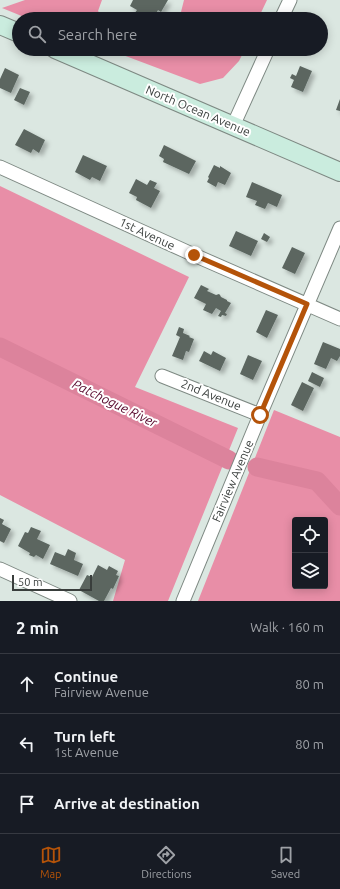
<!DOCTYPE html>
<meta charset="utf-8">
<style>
:root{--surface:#171b24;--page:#20242c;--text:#f1f3f6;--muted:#9ea1a6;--line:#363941;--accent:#b45309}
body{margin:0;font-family:Ubuntu,sans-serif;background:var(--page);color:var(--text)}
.controls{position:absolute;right:12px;bottom:12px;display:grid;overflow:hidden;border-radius:4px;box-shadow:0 2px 10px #0003}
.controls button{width:36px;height:36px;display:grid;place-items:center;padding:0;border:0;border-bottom:1px solid var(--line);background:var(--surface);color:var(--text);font:20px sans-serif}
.scale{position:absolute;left:12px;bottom:10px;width:80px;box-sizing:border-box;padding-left:4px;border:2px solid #393e3c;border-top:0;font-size:11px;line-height:14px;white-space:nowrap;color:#393e3c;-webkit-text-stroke:3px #fff;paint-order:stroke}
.stop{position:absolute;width:12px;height:12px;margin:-9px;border:3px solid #b45309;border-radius:50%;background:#fff}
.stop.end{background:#b45309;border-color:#fff;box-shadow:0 1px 4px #0008}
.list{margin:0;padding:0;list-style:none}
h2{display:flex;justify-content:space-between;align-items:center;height:52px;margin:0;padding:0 16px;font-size:17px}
h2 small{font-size:13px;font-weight:400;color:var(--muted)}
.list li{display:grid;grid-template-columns:26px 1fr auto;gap:12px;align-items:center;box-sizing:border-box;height:60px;padding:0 16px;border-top:1px solid var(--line)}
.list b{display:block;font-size:15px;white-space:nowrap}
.list p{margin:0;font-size:13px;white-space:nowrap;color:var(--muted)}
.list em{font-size:13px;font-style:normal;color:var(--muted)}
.icon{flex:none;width:22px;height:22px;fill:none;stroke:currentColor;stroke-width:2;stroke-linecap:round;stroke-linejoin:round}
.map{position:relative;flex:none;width:340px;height:601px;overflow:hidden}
.search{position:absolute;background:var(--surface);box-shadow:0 2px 10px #0003;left:12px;right:12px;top:12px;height:44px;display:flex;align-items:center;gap:10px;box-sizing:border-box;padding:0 14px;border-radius:22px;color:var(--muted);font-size:15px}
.sheet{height:232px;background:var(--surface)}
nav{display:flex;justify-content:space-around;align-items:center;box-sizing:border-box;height:56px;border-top:1px solid var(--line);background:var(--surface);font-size:11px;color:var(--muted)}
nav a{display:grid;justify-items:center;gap:2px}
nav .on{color:var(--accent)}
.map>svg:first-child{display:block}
.forest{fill:#e88ea7;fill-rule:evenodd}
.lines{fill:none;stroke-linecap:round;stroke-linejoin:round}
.river{stroke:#dc839c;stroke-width:19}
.building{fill:#5b6660;filter:url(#shadow)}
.minor-casing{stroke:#7e8983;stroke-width:15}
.secondary-casing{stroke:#7e8983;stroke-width:20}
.minor{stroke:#fff;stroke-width:13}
.secondary{stroke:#caecde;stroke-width:18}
.route{stroke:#b45309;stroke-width:5}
.labels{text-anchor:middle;stroke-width:4;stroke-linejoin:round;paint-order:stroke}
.street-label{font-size:12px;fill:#393e3c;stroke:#fff}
.water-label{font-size:13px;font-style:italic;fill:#540227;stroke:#fff}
</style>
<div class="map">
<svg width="340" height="601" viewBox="0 0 340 601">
<defs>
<filter id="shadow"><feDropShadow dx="3.5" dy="3.5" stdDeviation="2" flood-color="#0004"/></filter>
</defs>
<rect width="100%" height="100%" fill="#dbe7e1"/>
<path class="forest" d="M25 0H102L98 11 104 19H29L2 8Z
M184 0H267L258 19H178L180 16Z
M107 49H245L239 61 223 78 200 84Z
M0 186 189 277 135 387 238 428 168 601H113L125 560 0 495Z
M274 410 340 437V601H198ZM295 520H325V586H295Z"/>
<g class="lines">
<path class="river" d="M0 347 229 460
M257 467 317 481 340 506"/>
</g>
<path class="building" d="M133 0H168L161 12 158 10 153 19 145 15 142 19 134 14 137 10 130 6Z
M300 66 312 71 303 92 291 87 294 80 290 78 292 74 296 76Z
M5 68 19 75 11 93 0 88V79Z
M20 88 30 92 24 105 14 100Z
M340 99V111L336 110Z
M24 129 45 140 39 153 33 149 31 153 15 145Z
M164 145 196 161 189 174 163 162 164 159 159 156Z
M83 155 107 166 100 181 92 177 90 180 75 172Z
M214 165 220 168V166L231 173 225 185 218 182 216 187 207 182 209 178 208 177Z
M136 179 147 185 150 180 157 183 154 188 160 191 151 208 136 200 137 197 129 193Z
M252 182 282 195 277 207 268 203 265 209 255 205 257 201 246 197Z
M236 231 258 241 251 256 229 246Z
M264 233 270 237 267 242 261 239Z
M292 247 305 253 295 274 282 268Z
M201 285 209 289 207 291 216 295 219 294 220 295 221 297 227 300V301L231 303 225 313 227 314 226 316 222 315 221 317 218 316 221 311 216 308 212 314 203 310 206 304 194 298Z
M266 310 278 315 267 338 256 332Z
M179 327 184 329 183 333 190 336 189 337 194 339 189 352 186 351 183 360 172 356 180 337 176 335Z
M323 342 340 349V356L337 361 331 358 326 369 314 364Z
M204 351 211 355 213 351 226 358 220 371 199 361Z
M248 355 262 361 253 380 240 374Z
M312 372 324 378 320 387 308 381Z
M302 382 314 388 303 411 291 405Z
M0 518 4 520 2 524 11 529 4 543 0 541Z
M31 527 41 531 37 539 50 545 43 559 36 555 34 557 29 555 30 553 18 546 25 532 28 533Z
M68 549 76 553 74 560 83 564 78 576 50 564 55 552 65 556Z
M98 565 107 570 109 566 118 571 116 575 119 576 113 589 111 588 104 601H99L79 590 87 575 92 577Z"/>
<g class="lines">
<defs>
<path id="minor" d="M281 19 290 0
M233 126 268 49
M0 167 194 255 340 319
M162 376 260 415
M0 569 70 601
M183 601 260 415 340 228"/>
<path id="secondary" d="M0 25 19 33
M55 49 340 172"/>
</defs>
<use href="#minor" class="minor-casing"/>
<use href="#secondary" class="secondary-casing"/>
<use href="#minor" class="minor"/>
<use href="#secondary" class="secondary"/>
</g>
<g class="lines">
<path class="route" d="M194 255 307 304 260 415"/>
</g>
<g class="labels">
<g class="street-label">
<text transform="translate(198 111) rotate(23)" y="4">North Ocean Avenue</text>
<text transform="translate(147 234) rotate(25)" y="4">1st Avenue</text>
<text transform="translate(211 395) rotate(22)" y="4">2nd Avenue</text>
<text transform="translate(233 481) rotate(-67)" y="4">Fairview Avenue</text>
</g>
<g class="water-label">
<text transform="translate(115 403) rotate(26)" y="5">Patchogue River</text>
</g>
</g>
</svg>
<div class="controls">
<button><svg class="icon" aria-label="locate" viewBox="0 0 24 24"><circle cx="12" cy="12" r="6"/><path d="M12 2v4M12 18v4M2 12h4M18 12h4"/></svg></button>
<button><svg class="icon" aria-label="layers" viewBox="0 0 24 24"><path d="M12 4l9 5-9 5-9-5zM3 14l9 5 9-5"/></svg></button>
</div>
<div class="scale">50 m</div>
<div class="stop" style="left:260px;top:415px"></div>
<div class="stop end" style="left:194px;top:255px"></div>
<div class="search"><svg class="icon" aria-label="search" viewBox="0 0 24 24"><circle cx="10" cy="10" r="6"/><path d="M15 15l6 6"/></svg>Search here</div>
</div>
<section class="sheet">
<h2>2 min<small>Walk · 160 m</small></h2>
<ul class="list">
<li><svg class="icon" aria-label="ahead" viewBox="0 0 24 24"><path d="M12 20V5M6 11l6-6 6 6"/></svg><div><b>Continue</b><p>Fairview Avenue</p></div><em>80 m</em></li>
<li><svg class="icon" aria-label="left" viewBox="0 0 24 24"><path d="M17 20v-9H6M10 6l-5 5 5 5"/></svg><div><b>Turn left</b><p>1st Avenue</p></div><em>80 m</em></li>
<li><svg class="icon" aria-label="arrive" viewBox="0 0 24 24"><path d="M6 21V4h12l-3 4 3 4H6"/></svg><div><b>Arrive at destination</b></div></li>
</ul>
</section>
<nav>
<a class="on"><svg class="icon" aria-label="map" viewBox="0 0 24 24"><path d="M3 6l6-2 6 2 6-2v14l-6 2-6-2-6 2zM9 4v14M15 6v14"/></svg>Map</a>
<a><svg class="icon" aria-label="directions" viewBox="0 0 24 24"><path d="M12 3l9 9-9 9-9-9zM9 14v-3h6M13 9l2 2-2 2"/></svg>Directions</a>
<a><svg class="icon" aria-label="saved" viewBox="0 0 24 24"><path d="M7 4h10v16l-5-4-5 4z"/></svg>Saved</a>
</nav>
